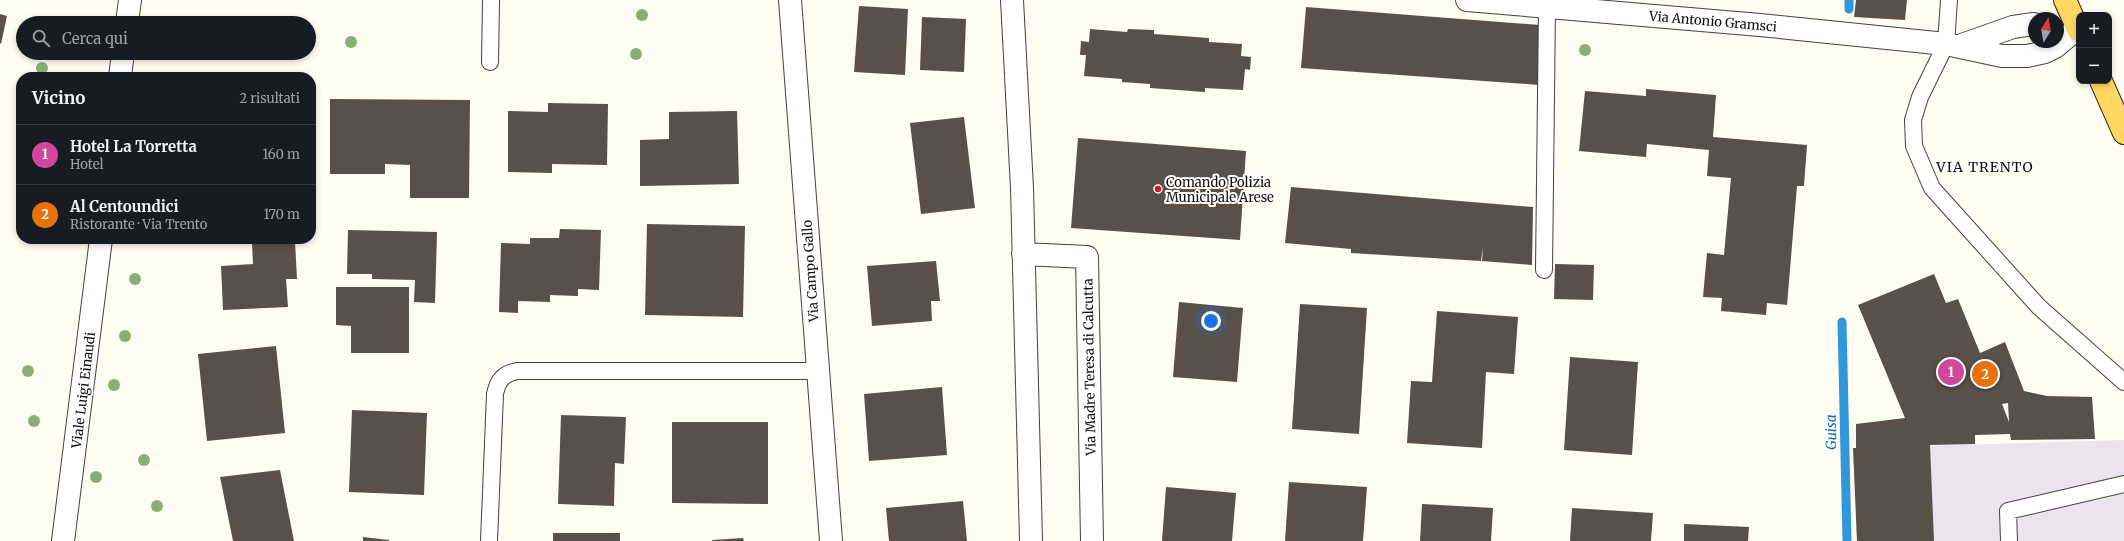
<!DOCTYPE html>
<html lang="it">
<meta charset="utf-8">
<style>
:root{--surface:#171b24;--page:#242831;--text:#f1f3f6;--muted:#9ea1a6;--line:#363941;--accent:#1a73e8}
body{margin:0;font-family:Merriweather,serif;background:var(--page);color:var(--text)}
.controls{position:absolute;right:12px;top:12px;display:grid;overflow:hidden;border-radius:8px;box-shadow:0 2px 6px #0003}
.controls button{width:36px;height:36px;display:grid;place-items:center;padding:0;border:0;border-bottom:1px solid var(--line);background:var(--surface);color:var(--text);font:20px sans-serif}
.compass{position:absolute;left:2028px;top:12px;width:36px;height:36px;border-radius:50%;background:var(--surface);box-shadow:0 2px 6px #0003;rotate:11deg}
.you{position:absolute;left:1211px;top:321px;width:14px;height:14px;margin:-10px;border:3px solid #fff;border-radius:50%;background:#1a73e8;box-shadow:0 0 0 6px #1a73e833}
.badge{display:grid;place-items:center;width:26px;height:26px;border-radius:50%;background:var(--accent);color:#fff;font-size:13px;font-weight:700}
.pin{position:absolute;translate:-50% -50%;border:2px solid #fff;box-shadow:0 1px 4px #0006}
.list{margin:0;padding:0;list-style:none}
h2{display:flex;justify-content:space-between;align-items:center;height:52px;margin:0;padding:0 16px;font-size:17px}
h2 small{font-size:13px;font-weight:400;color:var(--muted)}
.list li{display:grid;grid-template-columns:26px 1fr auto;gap:12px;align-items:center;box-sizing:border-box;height:60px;padding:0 16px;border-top:1px solid var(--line)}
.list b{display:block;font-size:15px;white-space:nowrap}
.list p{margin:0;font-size:13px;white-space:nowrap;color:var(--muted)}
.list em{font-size:13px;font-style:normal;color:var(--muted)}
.icon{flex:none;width:22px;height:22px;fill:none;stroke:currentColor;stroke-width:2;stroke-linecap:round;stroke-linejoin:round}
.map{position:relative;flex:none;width:2124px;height:541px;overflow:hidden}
.search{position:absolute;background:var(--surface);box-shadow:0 2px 6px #0003;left:16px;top:16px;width:300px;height:44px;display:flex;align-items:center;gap:10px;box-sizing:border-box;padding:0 14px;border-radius:22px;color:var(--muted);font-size:15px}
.panel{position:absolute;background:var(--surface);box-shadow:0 2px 6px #0003;left:16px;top:72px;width:300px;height:172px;border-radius:16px}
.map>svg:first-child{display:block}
.industrial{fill:#ede3ee}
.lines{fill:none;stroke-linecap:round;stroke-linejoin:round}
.stream{stroke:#3098da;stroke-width:9}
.building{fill:#59504a;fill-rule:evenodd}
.service-casing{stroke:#424242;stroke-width:18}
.minor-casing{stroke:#424242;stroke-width:24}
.primary-casing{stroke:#202020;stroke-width:24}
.service{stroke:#fff;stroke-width:16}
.minor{stroke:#fff;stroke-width:22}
.primary{stroke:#ffd761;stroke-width:22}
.tree{fill:#8aae7a}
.poi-dot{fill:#cd1923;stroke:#fff;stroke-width:1.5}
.labels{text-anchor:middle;stroke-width:4;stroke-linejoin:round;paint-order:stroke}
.street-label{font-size:13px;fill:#0f0f0f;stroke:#fff}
.poi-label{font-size:13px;fill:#0f0f0f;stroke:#fff;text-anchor:start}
.neighbourhood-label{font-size:14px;letter-spacing:1px;fill:#0f0f0f;stroke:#fff}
.water-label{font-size:14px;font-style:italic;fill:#0b68ae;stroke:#fff}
</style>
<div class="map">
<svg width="2124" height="541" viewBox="0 0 2124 541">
<rect width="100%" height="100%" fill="#fffcf1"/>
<path class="industrial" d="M2124 440V541H1857L1853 448Z"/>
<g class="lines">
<path class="stream" d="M1849 9V0
M1842 322 1847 541"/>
</g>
<path class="building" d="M1856 0H1907L1905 20 1854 17Z
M859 6 908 9 905 75 854 72Z
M1306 7 1540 25V85L1301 68Z
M0 14 7 16 1 44 0 43Z
M922 17 966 19 964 72 920 70Z
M1090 29 1127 32 1128 29 1154 30V34L1209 38V42L1242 44 1241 56 1251 57 1250 70 1245 69 1243 90 1205 88V92L1150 88V84L1122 82V79L1084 76 1086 55H1080L1081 41 1089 42Z
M1646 89 1716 95 1713 137 1807 145 1804 186H1797L1787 305 1767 303 1766 315 1721 311 1722 298 1703 297 1707 253 1724 255 1731 178 1707 176 1709 150 1647 144 1646 157 1579 151 1585 91 1646 96Z
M330 99 470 100 469 198H410V165L385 164V174H330Z
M548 103 608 104 607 165 552 164V173L508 172V111L548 112Z
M737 111 739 184 640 186V140L669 139V112Z
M964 117 975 208 921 214 910 123Z
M1078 138 1246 151 1240 240 1071 228Z
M1291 187 1533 207 1532 265 1482 261 1483 247 1481 261 1351 253V249L1285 243Z
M647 224 745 226 743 317 645 315Z
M560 229 601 230 599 290 578 289V296L550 295V302L518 301V313L499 312 501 243 530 244V238H559Z
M348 230 437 232 435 303 414 302 415 280 372 279V274H347Z
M295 241 297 279H286L288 307 223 310 221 266 253 264 252 243Z
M936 261 940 301H931L932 321 872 326 867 266Z
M1555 264 1594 265 1593 300 1554 299Z
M1934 274 1946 303 1958 299 1980 353 2005 342 2024 391 2047 396 2092 397 2095 439 2011 440 2010 434 1975 435V444L1930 445 1934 541H1857L1853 448H1856V424L1905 418 1858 305ZM2008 403 2009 422 2002 404Z
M336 287H409V353H351V326L336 325Z
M1179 302 1243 308 1237 382 1173 377Z
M1300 304 1367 308 1359 434 1292 429Z
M1437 311 1518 317 1514 374 1486 372 1482 448 1407 443 1411 381 1432 382Z
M276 346 285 433 207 441 198 354Z
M1570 357 1638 362 1632 455 1564 450Z
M942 387 947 455 869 461 864 394Z
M352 410 427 413 424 495 349 492Z
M561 415 626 417 624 464 615 463 614 506 558 504Z
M672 422H768V504L672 503Z
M280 470 294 541H233L220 477Z
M1289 482 1367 487 1363 541H1285Z
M1166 487 1236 493 1232 541H1162Z
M963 501 967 541H889L886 508Z
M1422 504 1493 508 1491 541H1420Z
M1572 508 1653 513 1651 541H1570Z
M1684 524 1749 527 1748 541H1684Z
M553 533H620V541H553Z
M363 537 389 540V541H363Z
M743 538 744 541H712V540Z"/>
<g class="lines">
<defs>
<path id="service" d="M1949 0 1946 44 1920 97 1913 120 1914 146 1932 188 2039 307 2124 382
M490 62 491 0
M1544 270 1547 7
M489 541 495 394C498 380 503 374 517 371H818
M2009 541 2008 511 2124 484"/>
<path id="minor" d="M790 0 831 541
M1012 0 1022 188 1031 541
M1467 0 1760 25 1946 44 2002 56H2027L2045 52 2055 47 2078 28
M127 23 130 0
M1959 46 2013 27 2034 24
M120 77 123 53
M1023 254 1087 257 1092 541
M63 541 101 239"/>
<path id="primary" d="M2065 0 2079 31
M2101 81 2124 133"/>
</defs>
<use href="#service" class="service-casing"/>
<use href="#minor" class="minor-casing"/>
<use href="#primary" class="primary-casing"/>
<use href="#service" class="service"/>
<use href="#minor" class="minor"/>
<use href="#primary" class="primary"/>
</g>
<g class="tree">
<circle cx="642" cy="15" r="6"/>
<circle cx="351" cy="42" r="6"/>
<circle cx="1585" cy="50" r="6"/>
<circle cx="636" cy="54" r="6"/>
<circle cx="42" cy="68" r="6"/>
<circle cx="135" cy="279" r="6"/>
<circle cx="125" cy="336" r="6"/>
<circle cx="28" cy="371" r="6"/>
<circle cx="114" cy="385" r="6"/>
<circle cx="34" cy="421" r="6"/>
<circle cx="144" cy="460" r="6"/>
<circle cx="96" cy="477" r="6"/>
<circle cx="157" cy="506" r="6"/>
</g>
<circle class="poi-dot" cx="1158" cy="189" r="4"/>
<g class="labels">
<g class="street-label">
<text transform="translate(1713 21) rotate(5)" y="5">Via Antonio Gramsci</text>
<text transform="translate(810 271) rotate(-94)" y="5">Via Campo Gallo</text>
<text transform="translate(1089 367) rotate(-91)" y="5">Via Madre Teresa di Calcutta</text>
<text transform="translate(83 390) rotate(-83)" y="5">Viale Luigi Einaudi</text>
</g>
<g class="poi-label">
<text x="1166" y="187">Comando Polizia<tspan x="1166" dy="15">Municipale Arese</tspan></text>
</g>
<g class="neighbourhood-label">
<text x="1985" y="172">VIA TRENTO</text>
</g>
<g class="water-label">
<text transform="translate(1831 432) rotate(-91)" y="5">Guisa</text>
</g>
</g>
</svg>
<div class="controls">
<button>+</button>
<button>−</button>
</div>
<svg class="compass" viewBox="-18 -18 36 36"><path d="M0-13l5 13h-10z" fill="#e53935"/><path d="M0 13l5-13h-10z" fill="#9ea1a6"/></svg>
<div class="you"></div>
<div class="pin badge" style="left:1951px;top:372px;background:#d1479c">1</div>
<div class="pin badge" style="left:1985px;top:374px;background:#e8710a">2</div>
<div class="search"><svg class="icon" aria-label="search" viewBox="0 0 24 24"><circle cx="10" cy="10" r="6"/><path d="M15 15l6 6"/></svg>Cerca qui</div>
<section class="panel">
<h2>Vicino<small>2 risultati</small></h2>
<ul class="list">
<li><span class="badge" style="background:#d1479c">1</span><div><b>Hotel La Torretta</b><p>Hotel</p></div><em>160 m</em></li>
<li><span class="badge" style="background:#e8710a">2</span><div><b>Al Centoundici</b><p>Ristorante · Via Trento</p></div><em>170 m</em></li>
</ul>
</section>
</div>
